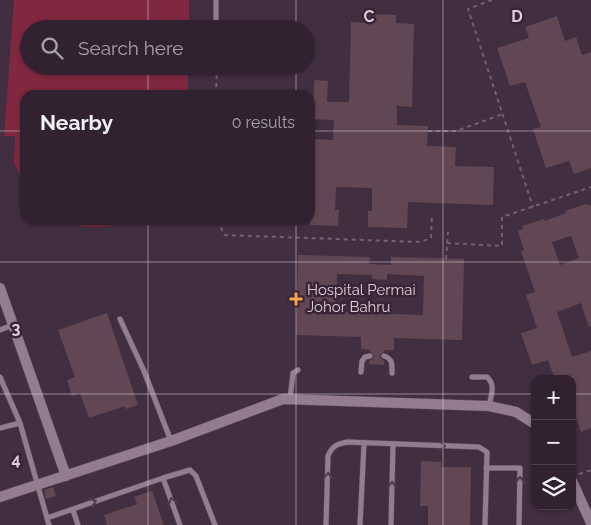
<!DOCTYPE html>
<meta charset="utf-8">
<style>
:root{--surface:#322231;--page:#3a2a39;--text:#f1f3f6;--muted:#a8a4ab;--line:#4d3f4d}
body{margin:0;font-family:Raleway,sans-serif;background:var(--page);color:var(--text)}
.controls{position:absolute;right:15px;bottom:15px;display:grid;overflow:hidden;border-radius:10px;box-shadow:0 1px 4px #0004}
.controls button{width:45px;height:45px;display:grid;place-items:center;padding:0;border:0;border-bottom:1px solid var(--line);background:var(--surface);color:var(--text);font:25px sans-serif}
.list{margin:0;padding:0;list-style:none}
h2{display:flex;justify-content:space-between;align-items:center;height:65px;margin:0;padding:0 20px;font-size:21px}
h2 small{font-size:16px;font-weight:400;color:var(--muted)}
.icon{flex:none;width:28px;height:28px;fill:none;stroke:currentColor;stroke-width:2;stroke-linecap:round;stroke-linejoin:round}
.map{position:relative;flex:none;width:591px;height:525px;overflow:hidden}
.search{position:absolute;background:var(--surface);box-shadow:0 1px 4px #0004;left:20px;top:20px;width:295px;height:55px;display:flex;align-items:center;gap:12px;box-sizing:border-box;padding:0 18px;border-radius:28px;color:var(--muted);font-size:19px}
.panel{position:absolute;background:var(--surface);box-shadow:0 1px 4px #0004;left:20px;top:90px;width:295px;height:135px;border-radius:15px}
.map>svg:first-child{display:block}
.green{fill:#7f283f}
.building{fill:#614753;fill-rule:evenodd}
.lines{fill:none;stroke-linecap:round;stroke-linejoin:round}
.lane-casing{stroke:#5b4a59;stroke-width:6}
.street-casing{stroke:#5b4a59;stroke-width:11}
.path{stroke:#726071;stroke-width:2;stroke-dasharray:4 4;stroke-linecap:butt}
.lane{stroke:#937c90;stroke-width:5}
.street{stroke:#937c90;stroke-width:10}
.oneway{stroke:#4f3a4c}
.grid{fill:none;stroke:#dccfdb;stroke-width:1;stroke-opacity:0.55}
.poi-dot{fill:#f5a346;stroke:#382436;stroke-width:2}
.labels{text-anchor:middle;stroke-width:5;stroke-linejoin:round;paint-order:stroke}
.poi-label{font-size:15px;fill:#dccfdb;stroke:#382436;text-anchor:start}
.grid-label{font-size:16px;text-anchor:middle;font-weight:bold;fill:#dccfdb;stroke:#382436;stroke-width:5;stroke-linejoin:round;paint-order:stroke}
</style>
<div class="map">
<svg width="591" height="525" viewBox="0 0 591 525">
<rect width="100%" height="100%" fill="#422e41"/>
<path class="green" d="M14 0H189V29H29V66H188V95H25V184L14 164 15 136H4Z
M63 220H132C110 228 86 231 63 220Z"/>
<path class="building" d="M368 14 396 15V23L414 24 412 107 397 106V125L428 126 427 146 456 147 455 166 494 167 493 205 408 202 407 228 368 227V211H372V188L336 187 335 210H339L338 226 310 225V139L333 140 334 120 310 119V101H314V80L328 81 327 102H349L351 22 368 23Z
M557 16 565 41 576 37 582 55 591 52V168L574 174 569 161 546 168 533 129 541 127 525 82 510 86 497 48 529 38 525 27Z
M587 204 588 206 591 205V326L589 327 581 303 557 312 572 357 591 351V428L581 432 572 406V379H555L548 360 532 365 521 333 537 328 526 295 535 292 521 251 524 250 518 231 523 229 522 226 544 219 545 221 566 213 565 211ZM571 236 579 258 560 265 552 242Z
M298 255 370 257 369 264 391 265V257L464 259 462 340 394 338V350H385L380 355V358L384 361V365L369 364V361L373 359 374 355 370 352V350L361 349V337L296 335ZM337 274 372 275V279L387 280V274L424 276 423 315 336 312Z
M107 313 138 405 126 409 125 406 89 418 80 393 72 396 67 380 75 377 58 330Z
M421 461 441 462V467H471L470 525H428V506H420Z
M53 487 56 496 46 499 44 490Z
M152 491 164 525H107L104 515 137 504 134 497Z"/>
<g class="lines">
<defs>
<path id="lane" d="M216 0V29
M294 66H300
M120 319 144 371 171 441
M0 330 13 325
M384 356C393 359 392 365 392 373
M361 372 362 361 365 357 370 356
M0 377 20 423 49 525
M472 377H487C496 385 491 395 489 406
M290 399 293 373 298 370
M0 428 20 423
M486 468H520L519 525
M163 478 180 525
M73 510 78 525
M47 518 163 478 190 470 196 476 215 525
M326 525 328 456C332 446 337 444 347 442L479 447 487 452 485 525
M360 525 364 444
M391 525 393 445"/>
<path id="street" d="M0 288 66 476
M572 481 591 523
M0 497 171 441 283 399 489 406 516 412 535 424"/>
</defs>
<use href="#lane" class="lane-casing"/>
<use href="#street" class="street-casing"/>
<path class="path" d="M492 0 468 9 533 207
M216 95 217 66
M428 131H456L503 114
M218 220 224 235 420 242 431 238 432 216
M447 243 502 246V217L591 187
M446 259 448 232
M579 474 591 470"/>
<use href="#lane" class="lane"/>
<use href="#street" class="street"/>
</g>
<defs><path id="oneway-chevron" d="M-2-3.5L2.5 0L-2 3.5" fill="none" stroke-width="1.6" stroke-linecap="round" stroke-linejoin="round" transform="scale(1.25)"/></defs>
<g class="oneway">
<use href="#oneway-chevron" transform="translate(442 446) rotate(1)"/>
<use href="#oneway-chevron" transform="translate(328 476) rotate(-88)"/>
<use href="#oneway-chevron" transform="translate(520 480) rotate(-90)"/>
<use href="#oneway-chevron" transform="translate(392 485) rotate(-88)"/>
<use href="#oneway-chevron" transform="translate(172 501) rotate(-110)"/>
<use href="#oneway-chevron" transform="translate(93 502) rotate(-19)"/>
</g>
<path class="grid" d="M148 0V29M296 0V29M443 0V525M148 66V95M296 66V95M0 131H25M310 131H591M148 220V525M296 220V525M0 262H591M0 394H535M572 394H591"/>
<path class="poi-dot" d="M293.5 291.5h5v5h5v5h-5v5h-5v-5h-5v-5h5z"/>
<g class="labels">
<g class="poi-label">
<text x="307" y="295">Hospital Permai<tspan x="307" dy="17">Johor Bahru</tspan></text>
</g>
</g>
<g class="grid-label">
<text x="369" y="22">C</text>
<text x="517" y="22">D</text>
<text x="16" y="334">3</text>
<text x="16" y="465">4</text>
</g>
</svg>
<div class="controls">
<button>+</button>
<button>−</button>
<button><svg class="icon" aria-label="layers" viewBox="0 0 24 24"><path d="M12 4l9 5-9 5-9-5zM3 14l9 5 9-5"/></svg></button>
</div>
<div class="search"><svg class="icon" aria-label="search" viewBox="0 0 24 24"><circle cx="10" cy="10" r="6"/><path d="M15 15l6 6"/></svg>Search here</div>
<section class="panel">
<h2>Nearby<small>0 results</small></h2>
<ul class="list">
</ul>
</section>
</div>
